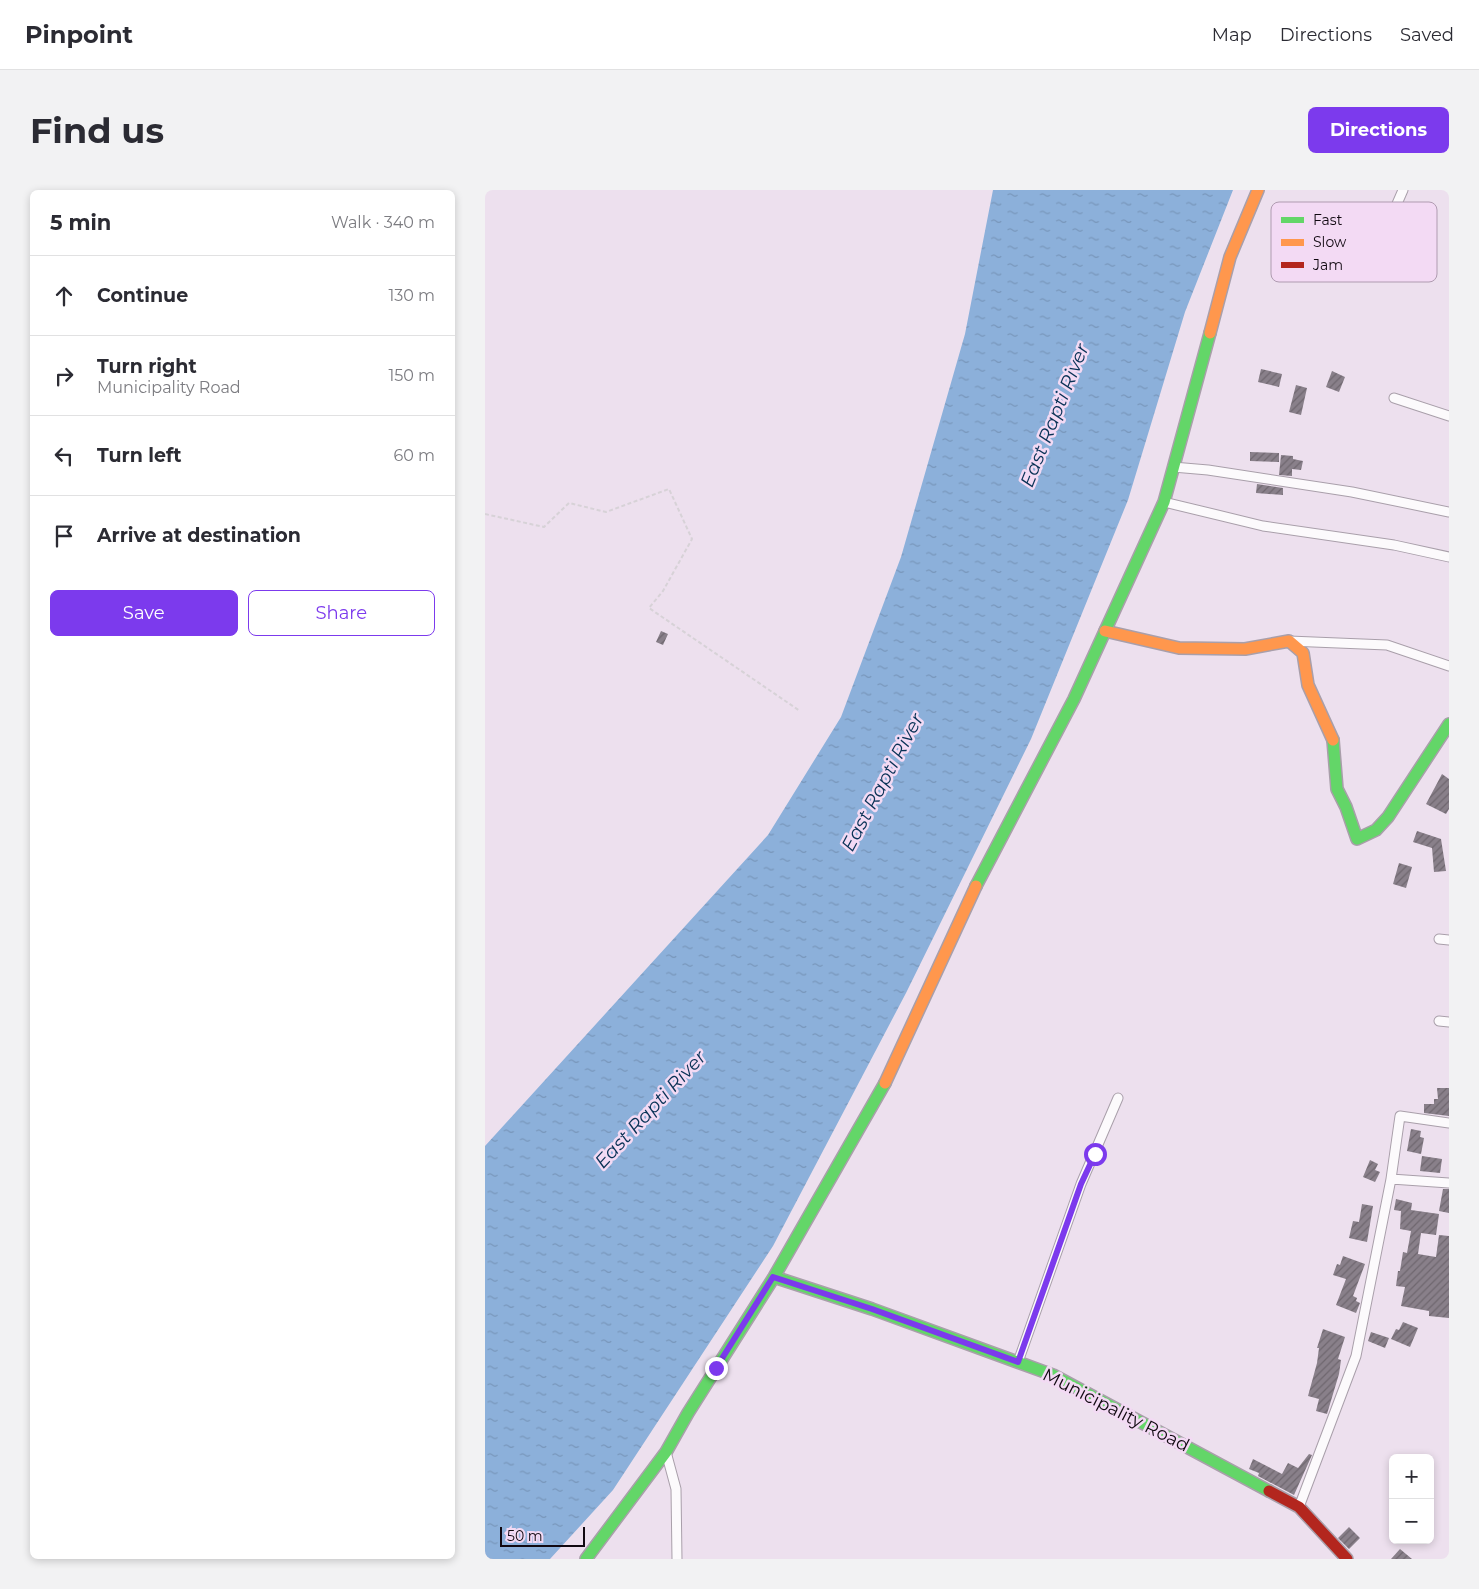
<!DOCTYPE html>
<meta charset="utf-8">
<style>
:root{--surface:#fff;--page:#f2f2f3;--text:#2b2b33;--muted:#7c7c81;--line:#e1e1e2;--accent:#7c3aed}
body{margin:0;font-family:Montserrat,sans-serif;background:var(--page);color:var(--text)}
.controls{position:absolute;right:15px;bottom:15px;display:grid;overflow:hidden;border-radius:8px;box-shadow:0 2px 8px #0003}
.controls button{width:45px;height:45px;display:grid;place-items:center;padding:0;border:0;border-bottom:1px solid var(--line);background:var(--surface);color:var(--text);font:25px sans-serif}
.scale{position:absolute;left:15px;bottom:12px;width:85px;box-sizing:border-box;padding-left:5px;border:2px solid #110911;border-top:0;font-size:14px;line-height:18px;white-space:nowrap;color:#110911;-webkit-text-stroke:4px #f3daf4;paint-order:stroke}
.stop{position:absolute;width:15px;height:15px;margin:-11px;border:4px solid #7c3aed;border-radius:50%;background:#fff}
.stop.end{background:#7c3aed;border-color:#fff;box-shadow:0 1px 5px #0008}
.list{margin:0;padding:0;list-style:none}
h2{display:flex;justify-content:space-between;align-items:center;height:65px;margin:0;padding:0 20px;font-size:21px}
h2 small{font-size:16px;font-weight:400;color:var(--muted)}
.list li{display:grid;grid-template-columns:32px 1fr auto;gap:15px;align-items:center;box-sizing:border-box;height:80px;padding:0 20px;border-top:1px solid var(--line)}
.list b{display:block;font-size:19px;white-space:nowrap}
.list p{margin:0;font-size:16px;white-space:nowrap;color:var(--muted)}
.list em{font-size:16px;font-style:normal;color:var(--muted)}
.actions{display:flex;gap:10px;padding:15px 20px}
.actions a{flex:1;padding:11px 0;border:1px solid var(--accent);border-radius:8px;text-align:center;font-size:18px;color:var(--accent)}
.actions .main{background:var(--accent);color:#fff}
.icon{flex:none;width:28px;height:28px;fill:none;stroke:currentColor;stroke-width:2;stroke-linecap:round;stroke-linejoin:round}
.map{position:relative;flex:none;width:964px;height:1369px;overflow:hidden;border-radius:8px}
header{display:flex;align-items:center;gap:30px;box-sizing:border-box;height:70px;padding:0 25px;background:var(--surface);border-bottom:1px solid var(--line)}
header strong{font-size:24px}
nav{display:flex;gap:28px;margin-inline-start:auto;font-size:18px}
.intro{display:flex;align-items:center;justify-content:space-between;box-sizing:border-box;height:120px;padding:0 30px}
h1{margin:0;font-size:35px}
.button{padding:12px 22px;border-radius:8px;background:var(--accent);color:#fff;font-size:18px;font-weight:700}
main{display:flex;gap:30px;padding:0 30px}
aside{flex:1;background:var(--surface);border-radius:8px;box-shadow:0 2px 8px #0003}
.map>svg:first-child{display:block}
.water{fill:url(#water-ripples)}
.building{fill:url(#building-hatch)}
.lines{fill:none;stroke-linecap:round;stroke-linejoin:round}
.street-casing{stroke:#a99faa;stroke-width:11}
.fast-casing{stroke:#a99faa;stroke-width:14}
.slow-casing{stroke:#a99faa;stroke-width:14}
.jam-casing{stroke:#a99faa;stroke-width:14}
.path{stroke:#d7d2d7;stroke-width:2;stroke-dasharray:4 2.5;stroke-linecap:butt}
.street{stroke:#fcfafc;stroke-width:9}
.fast{stroke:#63d668;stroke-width:11}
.slow{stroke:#ff974d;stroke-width:11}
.jam{stroke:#b3261e;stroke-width:11}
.route{stroke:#7c3aed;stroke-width:6}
.labels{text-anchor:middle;stroke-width:5;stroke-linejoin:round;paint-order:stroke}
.street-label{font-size:18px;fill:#110911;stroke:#f3daf4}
.water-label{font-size:19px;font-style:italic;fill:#073155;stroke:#f3daf4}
.key{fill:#f3daf4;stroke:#af9bb0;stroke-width:1}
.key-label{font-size:14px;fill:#110911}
</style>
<header>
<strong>Pinpoint</strong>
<nav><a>Map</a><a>Directions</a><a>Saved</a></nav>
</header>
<div class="intro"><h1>Find us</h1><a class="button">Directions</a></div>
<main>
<aside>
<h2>5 min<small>Walk · 340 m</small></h2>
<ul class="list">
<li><svg class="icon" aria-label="ahead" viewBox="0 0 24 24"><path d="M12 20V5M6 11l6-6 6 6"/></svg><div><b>Continue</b></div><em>130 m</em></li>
<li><svg class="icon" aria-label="right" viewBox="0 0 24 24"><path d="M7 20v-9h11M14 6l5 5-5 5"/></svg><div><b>Turn right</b><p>Municipality Road</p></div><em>150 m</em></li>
<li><svg class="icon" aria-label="left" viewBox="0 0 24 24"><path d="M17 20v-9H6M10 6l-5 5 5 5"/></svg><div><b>Turn left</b></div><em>60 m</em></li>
<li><svg class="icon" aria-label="arrive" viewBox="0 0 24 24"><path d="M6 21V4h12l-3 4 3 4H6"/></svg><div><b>Arrive at destination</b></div></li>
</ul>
<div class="actions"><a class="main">Save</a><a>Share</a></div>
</aside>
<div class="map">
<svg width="964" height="1369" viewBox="0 0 964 1369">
<defs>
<pattern id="water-ripples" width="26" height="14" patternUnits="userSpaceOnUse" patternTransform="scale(1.25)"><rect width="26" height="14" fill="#8cb0da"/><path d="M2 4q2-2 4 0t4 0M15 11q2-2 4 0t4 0" fill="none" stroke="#7896ba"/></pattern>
<pattern id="building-hatch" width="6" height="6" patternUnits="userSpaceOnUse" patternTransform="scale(1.25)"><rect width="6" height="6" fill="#89808a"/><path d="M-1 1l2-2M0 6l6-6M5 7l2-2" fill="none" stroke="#6f676f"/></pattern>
</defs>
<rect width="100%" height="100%" fill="#ede0ee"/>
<path class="water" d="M508 0H748L700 122 643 310 546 549 421 803 288 1056 128 1300 65 1369H0V956L283 645 356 527 416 367 480 144Z"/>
<path class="building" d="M776 179 797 184 794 197 773 192Z
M847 181 860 187 854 202 841 197Z
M811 195 822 198 816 225 804 222Z
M765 262 794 263V272L765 271Z
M796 265 808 266V269L818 271 816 280 807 279V286L794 285Z
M772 294 798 298V305L771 303Z
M176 441 183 444 178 455 171 452Z
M957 584 964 589V619L961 624 941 614Z
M932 641 956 649 961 681 949 682 947 658 928 652Z
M914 673 927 677 921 698 908 694Z
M952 898H964V926L939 923V914H949V909H953Z
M926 939 936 941 935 947 939 948 936 964 922 961Z
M937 966 957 969 955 983 935 981Z
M885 970 893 974 890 980 895 982 890 992 878 987Z
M958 999H964V1023L954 1021Z
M911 1009 927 1013 926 1020 954 1024 951 1045 936 1043 933 1064 951 1067 954 1045 964 1046V1128L944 1126V1121L916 1116 920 1097 911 1096 913 1081H915L918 1062 922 1063 926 1041 915 1039 916 1021 909 1020Z
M877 1014 888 1016 882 1052 864 1048 868 1031 874 1032Z
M858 1066 880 1074 868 1106 872 1108 871 1111 875 1113 871 1123 851 1115 861 1089 848 1085 852 1074 855 1075Z
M918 1132 933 1138 925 1157 906 1149 911 1139 914 1140Z
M838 1139 860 1147 853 1169 856 1170 854 1184 842 1224 831 1221 834 1209 823 1206 832 1173 834 1158H832Z
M886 1142 904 1148 900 1158 883 1151Z
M824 1264 827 1265 809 1305 773 1286 774 1283 764 1279 768 1269 797 1284 803 1273 813 1278Z
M864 1337 875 1348 864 1359 853 1348Z
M915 1359 927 1369H906Z"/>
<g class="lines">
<defs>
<path id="street" d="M911 16 918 0
M909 208 964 226
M688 277 723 280 867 302 964 322
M679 312 778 336 909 355 964 367
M804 451 902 455 964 476
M954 749 964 750
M954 831 964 832
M906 989 915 926 964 933
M533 1172 596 994 633 908
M181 1262 191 1299 192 1369
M814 1317 871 1166 906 989 964 993"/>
<path id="fast" d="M848 550 852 599 861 617 872 649 891 640 903 627 964 534
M491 696 589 509 679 312 725 143
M289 1087 387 1119 568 1185 784 1301
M101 1369 181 1262 203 1223 289 1087 400 893"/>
<path id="slow" d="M725 143 745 67 773 0
M620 441 694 458 760 459 804 451 818 463 823 495 848 550
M400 893 491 696"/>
<path id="jam" d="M784 1301 814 1317 862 1369"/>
</defs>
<use href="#street" class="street-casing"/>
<use href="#fast" class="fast-casing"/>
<use href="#slow" class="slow-casing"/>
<use href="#jam" class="jam-casing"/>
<path class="path" d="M0 324 59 337 84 313 121 322 184 299 207 349 178 401 164 418 315 521"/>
<use href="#street" class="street"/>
<use href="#fast" class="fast"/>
<use href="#slow" class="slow"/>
<use href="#jam" class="jam"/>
</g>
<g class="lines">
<path class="route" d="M231 1178 288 1087 387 1119 533 1172 596 994 610 964"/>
</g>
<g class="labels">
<g class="street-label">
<text transform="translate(631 1220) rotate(27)" y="6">Municipality Road</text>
</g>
<g class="water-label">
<text transform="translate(569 225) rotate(-68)" y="7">East Rapti River</text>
<text transform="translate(397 592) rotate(-62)" y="7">East Rapti River</text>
<text transform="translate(165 919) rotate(-47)" y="7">East Rapti River</text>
</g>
</g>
<rect x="786" y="12" width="166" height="80" rx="8" class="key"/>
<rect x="796" y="27" width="23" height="6" fill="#63d668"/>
<rect x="796" y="49" width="23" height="7" fill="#ff974d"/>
<rect x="796" y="72" width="23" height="6" fill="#b3261e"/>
<g class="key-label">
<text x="828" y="35">Fast</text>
<text x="828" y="57">Slow</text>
<text x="828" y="80">Jam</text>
</g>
</svg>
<div class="controls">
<button>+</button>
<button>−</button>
</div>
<div class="scale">50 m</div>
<div class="stop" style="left:610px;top:964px"></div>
<div class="stop end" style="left:231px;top:1178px"></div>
</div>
</main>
